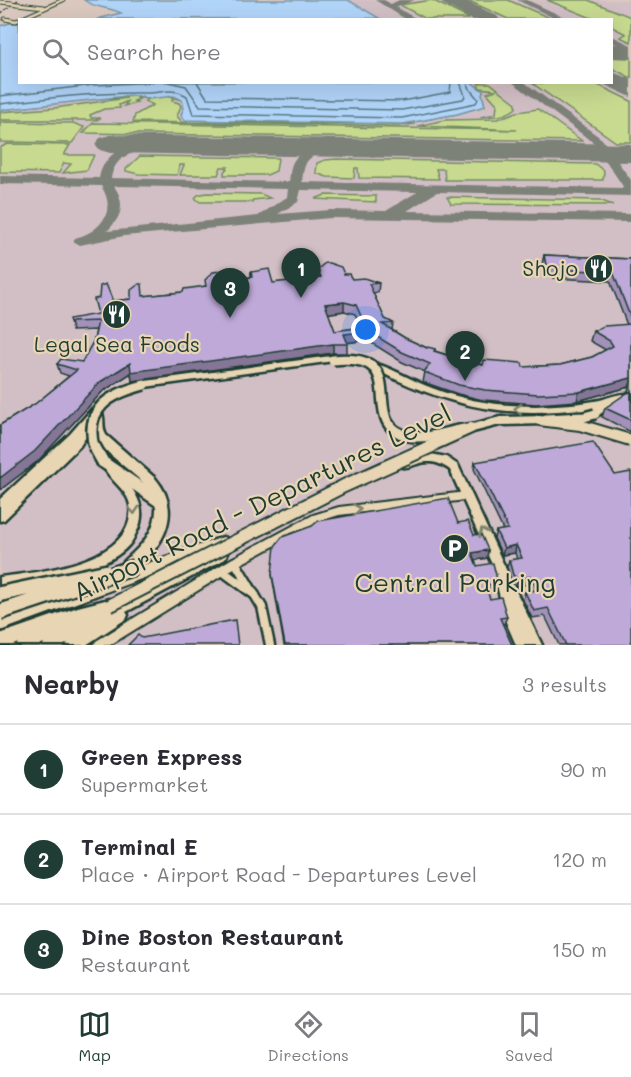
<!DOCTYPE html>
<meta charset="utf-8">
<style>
:root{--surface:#fff;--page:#f2f2f3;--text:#2b2b33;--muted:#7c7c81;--line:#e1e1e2;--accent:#1f3d34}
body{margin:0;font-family:Mali,sans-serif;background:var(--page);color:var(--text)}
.you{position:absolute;left:366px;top:330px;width:21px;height:21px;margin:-15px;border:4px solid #fff;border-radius:50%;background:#1a73e8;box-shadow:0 0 0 9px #1a73e833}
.badge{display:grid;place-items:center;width:39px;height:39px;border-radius:50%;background:var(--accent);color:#fff;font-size:20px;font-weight:700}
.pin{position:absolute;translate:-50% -50px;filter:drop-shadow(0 2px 3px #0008)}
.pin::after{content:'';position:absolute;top:32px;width:21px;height:18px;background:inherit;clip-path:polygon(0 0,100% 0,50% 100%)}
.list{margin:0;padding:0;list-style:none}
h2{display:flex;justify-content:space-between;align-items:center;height:78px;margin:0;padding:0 24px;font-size:26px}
h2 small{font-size:20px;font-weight:400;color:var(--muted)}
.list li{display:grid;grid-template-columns:39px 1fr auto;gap:18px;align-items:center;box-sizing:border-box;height:90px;padding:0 24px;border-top:2px solid var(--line)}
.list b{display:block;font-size:22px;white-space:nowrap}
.list p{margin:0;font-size:20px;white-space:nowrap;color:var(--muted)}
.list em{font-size:20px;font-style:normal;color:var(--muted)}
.icon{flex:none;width:33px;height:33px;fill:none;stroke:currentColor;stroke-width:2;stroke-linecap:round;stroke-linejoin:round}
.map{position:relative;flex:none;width:631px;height:645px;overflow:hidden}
.search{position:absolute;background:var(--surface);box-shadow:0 6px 24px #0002;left:18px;right:18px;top:18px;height:66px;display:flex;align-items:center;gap:15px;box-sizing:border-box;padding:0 21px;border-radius:0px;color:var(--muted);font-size:22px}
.sheet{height:348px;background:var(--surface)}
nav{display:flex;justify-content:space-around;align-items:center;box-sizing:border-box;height:84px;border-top:2px solid var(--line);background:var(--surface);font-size:16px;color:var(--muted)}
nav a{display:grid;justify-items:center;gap:3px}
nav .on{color:var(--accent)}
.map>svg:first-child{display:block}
.built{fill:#d2bfc6}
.green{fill:#c7da8f;stroke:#738c62;stroke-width:1.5}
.water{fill:#b1d4f9;stroke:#7798aa;stroke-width:1.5}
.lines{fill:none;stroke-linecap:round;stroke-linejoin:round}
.shore{stroke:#597983;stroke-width:1.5}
.taxiway{fill:#7d8279;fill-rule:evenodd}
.runway{fill:#7d8279;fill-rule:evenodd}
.minor-far1-casing{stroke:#1f3d34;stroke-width:5}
.minor-casing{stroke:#1f3d34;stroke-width:13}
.tertiary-casing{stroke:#1f3d34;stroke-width:4}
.secondary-casing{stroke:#1f3d34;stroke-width:5}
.primary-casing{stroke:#1f3d34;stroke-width:5}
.motorway-casing{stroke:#1f3d34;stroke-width:5}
.minor-far1{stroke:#e7d5b3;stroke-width:3}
.minor{stroke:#e7d5b3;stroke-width:8}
.tertiary{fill:#e7d5b3;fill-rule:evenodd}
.secondary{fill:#e7d5b3;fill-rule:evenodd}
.primary{fill:#e7d5b3;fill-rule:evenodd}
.motorway{fill:#e7d5b3;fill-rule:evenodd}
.rail{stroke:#1f3d34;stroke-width:1.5;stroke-dasharray:4.5 2;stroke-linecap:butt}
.minor-bridge-casing{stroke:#1f3d34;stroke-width:5;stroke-linecap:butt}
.secondary-bridge-far1-casing{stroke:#1f3d34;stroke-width:14;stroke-linecap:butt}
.secondary-bridge-casing{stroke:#1f3d34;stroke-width:16;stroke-linecap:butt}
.primary-bridge-far1-casing{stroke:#1f3d34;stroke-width:14;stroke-linecap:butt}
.primary-bridge-casing{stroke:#1f3d34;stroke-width:16;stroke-linecap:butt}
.motorway-bridge-casing{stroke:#1f3d34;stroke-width:19;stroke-linecap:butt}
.minor-bridge{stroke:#e7d5b3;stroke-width:3}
.secondary-bridge-far1{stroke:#e7d5b3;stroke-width:9}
.secondary-bridge{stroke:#e7d5b3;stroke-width:11}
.primary-bridge-far1{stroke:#e7d5b3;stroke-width:10}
.primary-bridge{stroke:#e7d5b3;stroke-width:12}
.motorway-bridge{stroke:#e7d5b3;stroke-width:14}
.wall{fill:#a391ba;stroke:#1f3d34;stroke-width:1.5;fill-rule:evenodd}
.shaded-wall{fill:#857697;stroke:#1f3d34;stroke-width:1.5}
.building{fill:#bea9d8;stroke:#1f3d34;stroke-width:1.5;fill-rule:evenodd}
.oneway{stroke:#79816d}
.labels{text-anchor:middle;stroke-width:4.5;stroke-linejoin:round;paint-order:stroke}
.poi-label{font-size:21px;fill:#1f3d34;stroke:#e7d5b3;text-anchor:end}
.near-street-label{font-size:26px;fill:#1f3d34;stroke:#e7d5b3}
.near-poi-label{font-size:26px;fill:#1f3d34;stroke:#e7d5b3}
</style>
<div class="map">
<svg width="631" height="645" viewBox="0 0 631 645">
<rect width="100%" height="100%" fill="#dbc8be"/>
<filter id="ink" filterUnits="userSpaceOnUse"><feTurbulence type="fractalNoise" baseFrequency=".0167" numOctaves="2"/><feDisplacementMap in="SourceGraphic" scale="12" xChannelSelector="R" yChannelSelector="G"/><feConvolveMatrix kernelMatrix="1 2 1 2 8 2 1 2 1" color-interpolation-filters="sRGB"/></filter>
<g filter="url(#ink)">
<path class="built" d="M348 0H631V645H0V110L95 99 174 96 182 100 185 120 403 124 483 108V97L471 83 612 82V20L377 19 379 18Z"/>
<path class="green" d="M432 0 470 19H426L400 5Z
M467 0H508L552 19H508Z
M547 0H588L631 17V42L620 37 626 34 612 27V20L594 19Z
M10 23H19L20 82H471L483 91 482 94 485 106 457 114 403 124 185 120 181 115 184 108 182 100 166 96 173 98 172 101 179 103 181 106 177 116 182 122 415 124 399 126 133 122 135 115 153 105 145 101 148 99 136 97 139 99 134 101 137 102 124 106 128 101 119 105 120 108 104 109 90 115 91 118H101L96 120H0V112L54 108 127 98 95 99 0 110V26Z
M612 57H631V78L612 68Z
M478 83H490L516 103V108C505 117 494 117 480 117L496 114 497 104 487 93 496 90 480 88Z
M532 83H594L631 101V142H616Z
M538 109 582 141 83 133 93 123 517 130 418 126 445 120 498 119 517 112Z
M0 122 73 123 84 127 72 143 0 142Z
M7 144 70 145 64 155H94L87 170 63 173 71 164 64 163 59 173 0 172V148Z
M140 156 278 158 276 171 267 175H224V172L228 167H221L218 175H180L184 165H180L177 175 138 174 126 171V169Z
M336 159 595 164 604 171 603 180H445L444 169H436L439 179 359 178 358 168H355L354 178 327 177 316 173 317 163 325 160Z
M206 193 261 194 270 198 253 200 252 202H200L195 198 198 195Z
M325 195 376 196V202L315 199Z
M447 197 599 200 613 205 451 204Z"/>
<path class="water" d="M84 0H348L379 18 97 19 121 13C108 6 95 9 84 0Z
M10 23H19L20 82H471L483 91 482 94 485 106 457 114 403 124 185 120 181 115 184 108 182 100 174 96 149 99 138 96 118 97 0 110V26Z"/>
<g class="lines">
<path class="shore" d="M168 82 186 86 200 106 402 110 463 99 465 96 460 82
M197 82 207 98 402 101 450 92 451 82
M0 96 94 85 161 82
M0 104C49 98 97 92 147 93 162 93 173 87 187 96L193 114 402 118 476 103 478 99 468 87V82"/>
<path class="taxiway" d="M375 0H384L391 4 399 0H415L396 7 418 20H407Z
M445 0H456L458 2 454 4Z
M517 0H527L570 20H558Z
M612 36 631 45V51L612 42Z
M512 82H524L602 139 614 156 631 150V158L618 162 631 180V196L437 192 407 211 631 214V222L331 218 124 236 80 245 73 241 75 238C100 232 118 211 101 186L0 184V176L99 178C104 151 129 143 153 142 160 142 166 141 171 145L169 147C145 153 117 147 111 178L289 182C290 176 290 167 293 162 298 152 316 144 327 146V150C306 159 305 159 302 182L624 188 594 143ZM114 186 288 189 287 197 258 216 107 231C122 217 126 203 114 186ZM301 190 417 192 386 211 331 210 278 214 298 202Z"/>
<path class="runway" d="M440 0H465L497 16 500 20H473L443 4Z
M612 44 631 45V59L612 58Z
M612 72 631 79V97L603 84 602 82H612Z
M110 135 631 144V162L110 153 100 150 95 144 100 138Z"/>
<defs>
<path id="minor-far1" d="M0 2 11 3
M17 4 44 7
M5 19 16 21 63 0"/>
<path id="minor" d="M235 562 262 607 270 645
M221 570 255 595"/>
<path id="tertiary" d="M466 492 469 493 471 496 469 499 466 500 339 515 320 521 239 565 110 645H94L96 641 231 559 313 515 339 507Z"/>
<path id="secondary" d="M377 364C396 370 413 381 432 388 465 401 500 406 536 406 555 405 582 404 600 400 611 397 619 393 631 394V400H623L595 417 592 416 590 414 596 409 569 418 566 417 564 415 566 413 579 409C500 419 444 404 374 369L373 367 374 365Z
M84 428 87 429 89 432 80 446 4 520 0 521V510L72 440 81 429Z
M431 454 446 457 458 465 508 574 506 578 502 579 498 578 450 470C439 462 430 460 417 464 411 466 408 468 402 467L401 464 402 461 419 456Z
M111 467C121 471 136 492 139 502 143 512 141 525 136 533 134 537 132 542 129 545 105 573 36 583 0 587V577C39 572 137 563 130 505 128 492 113 482 106 471L107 468Z
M509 584 513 585 542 645H529L503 589 505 585Z"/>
<path id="primary" d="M338 355 341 356 343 358 341 360 138 388 134 387 133 385 134 383 138 382Z
M546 416 550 417 551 420 550 423 546 424 500 425 465 434 461 433 460 430 461 427 500 417Z
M221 550 225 551 227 555 225 559 126 612 128 615 126 619 86 645H67L68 643 64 645H43L44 643 39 645H17L19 640 80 613 85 611 90 613 91 616Z
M499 563 504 565 505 569 520 622 530 645H516L506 622 493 569 494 565Z"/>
<path id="motorway" d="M96 408 100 409C106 417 101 426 106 435L155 478C182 509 166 544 137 567L223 537 228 539 230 543 228 547 0 631V617L124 572 120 567C123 561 128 558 133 553 146 541 157 525 156 506L98 465 97 462 98 459 103 457 108 459 143 483C129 468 93 446 91 426L78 440 5 511 0 513V499L70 434 92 409Z
M109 599 114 601 117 606 114 611 78 621 13 645H0V634L78 607Z"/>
</defs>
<use href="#minor-far1" class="minor-far1-casing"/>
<use href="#minor" class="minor-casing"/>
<use href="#tertiary" class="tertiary-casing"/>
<use href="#secondary" class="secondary-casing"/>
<use href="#primary" class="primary-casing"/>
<use href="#motorway" class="motorway-casing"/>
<use href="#minor-far1" class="minor-far1"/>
<use href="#minor" class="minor"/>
<use href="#tertiary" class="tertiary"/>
<use href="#secondary" class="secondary"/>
<use href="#primary" class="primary"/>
<use href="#motorway" class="motorway"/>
<path class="rail" d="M0 14 18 0"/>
<defs>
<path id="minor-bridge" d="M11 3 17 4"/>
<path id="secondary-bridge-far1" d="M333 360C416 351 355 424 408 436 426 440 447 432 464 429
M546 419 584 417 595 414
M94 447C84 408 110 394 144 385"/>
<path id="secondary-bridge" d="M94 446 103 462"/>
<path id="primary-bridge-far1" d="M539 420 580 425 630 440
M429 447 471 428"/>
<path id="primary-bridge" d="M109 606 344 486 432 446"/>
<path id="motorway-bridge" d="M0 594 105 572
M0 612 135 567"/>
</defs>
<use href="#minor-bridge" class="minor-bridge-casing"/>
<use href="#secondary-bridge-far1" class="secondary-bridge-far1-casing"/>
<use href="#secondary-bridge" class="secondary-bridge-casing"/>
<use href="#primary-bridge-far1" class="primary-bridge-far1-casing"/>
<use href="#primary-bridge" class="primary-bridge-casing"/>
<use href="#motorway-bridge" class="motorway-bridge-casing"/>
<use href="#minor-bridge" class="minor-bridge"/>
<use href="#secondary-bridge-far1" class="secondary-bridge-far1"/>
<use href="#secondary-bridge" class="secondary-bridge"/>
<use href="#primary-bridge-far1" class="primary-bridge-far1"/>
<use href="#primary-bridge" class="primary-bridge"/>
<use href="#motorway-bridge" class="motorway-bridge"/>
</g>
<path class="wall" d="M544 255 631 259V392H628L629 387 577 401 536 404 483 400 458 394 423 382 425 372 402 362 367 340 347 343V353H333L132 381 131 373 102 392 38 461 0 490V425L35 404 69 376 60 373 57 364 82 362 94 340 96 330 72 331 70 322 98 314 113 301 131 299 144 296 183 292 206 286 222 278 227 280 251 277V272L273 283 318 278V269L344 274 352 279 379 283 378 292 373 293 385 319 393 323 392 330 405 338 427 348 435 349V351L469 362 483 365 523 367 560 365 592 357 606 350 590 341 593 331 627 325 610 281 553 278 552 274H544L542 264ZM344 311 355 314 361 327 335 331 328 313Z
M631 392V432L602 417 605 408Z
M475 462 631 645H559L545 616 532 618 523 600 525 592 532 591 529 584 516 586 511 582 507 567 509 560 517 559 515 553 502 555 494 538 496 531 503 530 474 469Z
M458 523 488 550 487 558 475 560 477 566 496 590 487 592 490 599 507 617 504 624H503L512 645H284L273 582 272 574Z"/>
<path class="shaded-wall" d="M344 302V311L325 314V304Z
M368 331 367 340 344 343V334Z
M333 344V353L132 381 131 373 102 392 38 461 0 490V478L100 382 130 363Z
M631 378V382L629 387 577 401 579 392Z
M516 545 515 553 502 555 504 548Z
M488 550 487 558 470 561 472 553Z
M531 576 529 584 516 586 518 579Z
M498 583 496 590 483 593 485 585Z"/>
<path class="building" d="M544 255 631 259V319L613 272 555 269 554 266 546 265Z
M325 263H329L341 267 344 274H349L352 279 364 278 379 283 369 284 385 319 393 323 382 324 405 338 427 348 428 347 435 349 434 351 469 362 483 365 484 360 522 363 523 367 560 365 592 357 613 346 610 341 593 331 604 326 631 324V378L579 392 538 394 485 390 459 385 424 372 430 364 402 352 368 331 344 334 348 344H333L131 372 130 363 100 382 35 451 0 478V425L35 404 77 370 57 364 61 359 82 362 94 340 98 321 70 322 69 319 98 314 94 299 99 298 100 286 106 284 113 301 131 299V290L139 284H142L143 296 183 292 184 289 206 286 205 280 213 272 220 271 222 278 227 280 252 277 251 272 269 269 273 283 321 277 318 269ZM344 302 356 305 366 327 335 331 325 304Z
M631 392V420L605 408 627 393Z
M593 442 615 475 631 472V645H566L548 608 534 611 525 592 537 590 531 576 518 579 513 575 509 560 522 558 516 545 504 548 496 531 508 529 475 462Z
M448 498 458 523 468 521 474 535 481 534 488 550 472 553 477 566 493 563 498 583 485 585 490 599 501 597 507 617 500 618 512 645H285L272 574 275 546 282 537 312 526 318 521Z
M235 620 238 645H128L138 635 142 638Z"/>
<defs><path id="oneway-chevron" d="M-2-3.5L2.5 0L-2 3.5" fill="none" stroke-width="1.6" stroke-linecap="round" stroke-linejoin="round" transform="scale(1.5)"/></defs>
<g class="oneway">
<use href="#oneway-chevron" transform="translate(518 409) rotate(-177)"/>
<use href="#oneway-chevron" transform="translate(357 509) rotate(-7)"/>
<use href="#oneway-chevron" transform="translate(134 510) rotate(86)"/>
<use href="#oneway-chevron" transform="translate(483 532) rotate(-114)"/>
</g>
</g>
<defs>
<symbol id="restaurant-disc" viewBox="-11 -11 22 22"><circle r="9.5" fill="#1f3d34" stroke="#e7d5b3"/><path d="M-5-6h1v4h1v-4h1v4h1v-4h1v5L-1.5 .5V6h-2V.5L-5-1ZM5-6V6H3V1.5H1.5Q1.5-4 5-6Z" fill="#fff"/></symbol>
<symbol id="parking-disc" viewBox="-11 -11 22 22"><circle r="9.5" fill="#1f3d34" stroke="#e7d5b3"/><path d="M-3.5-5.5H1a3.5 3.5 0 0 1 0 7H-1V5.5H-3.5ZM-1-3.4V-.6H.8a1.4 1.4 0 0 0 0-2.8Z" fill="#fff"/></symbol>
</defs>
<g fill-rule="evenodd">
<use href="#restaurant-disc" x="582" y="252" width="33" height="33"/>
<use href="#restaurant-disc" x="100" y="298" width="33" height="33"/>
<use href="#parking-disc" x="438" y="532" width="33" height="33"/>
</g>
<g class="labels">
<g class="poi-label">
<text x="578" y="276">Shojo</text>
<text x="117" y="352" text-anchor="middle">Legal Sea Foods</text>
</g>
<g class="near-street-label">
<text transform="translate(262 503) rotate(-26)" y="9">Airport Road - Departures Level</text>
</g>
<g class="near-poi-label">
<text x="455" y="592">Central Parking</text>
</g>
</g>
</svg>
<div class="you"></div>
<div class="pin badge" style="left:301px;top:298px">1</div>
<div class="pin badge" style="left:465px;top:381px">2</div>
<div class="pin badge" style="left:230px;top:318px">3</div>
<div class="search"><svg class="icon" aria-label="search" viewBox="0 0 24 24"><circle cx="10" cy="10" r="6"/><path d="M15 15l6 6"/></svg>Search here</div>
</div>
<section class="sheet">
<h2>Nearby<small>3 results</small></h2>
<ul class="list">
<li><span class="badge">1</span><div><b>Green Express</b><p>Supermarket</p></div><em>90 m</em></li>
<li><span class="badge">2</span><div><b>Terminal E</b><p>Place · Airport Road - Departures Level</p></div><em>120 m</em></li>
<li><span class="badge">3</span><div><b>Dine Boston Restaurant</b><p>Restaurant</p></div><em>150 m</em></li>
</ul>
</section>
<nav>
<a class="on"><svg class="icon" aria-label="map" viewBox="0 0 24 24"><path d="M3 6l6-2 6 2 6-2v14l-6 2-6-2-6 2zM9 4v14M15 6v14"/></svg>Map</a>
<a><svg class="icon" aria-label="directions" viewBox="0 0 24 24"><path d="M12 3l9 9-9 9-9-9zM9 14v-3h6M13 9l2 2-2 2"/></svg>Directions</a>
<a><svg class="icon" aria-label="saved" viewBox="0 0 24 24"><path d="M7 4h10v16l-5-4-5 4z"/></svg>Saved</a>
</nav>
